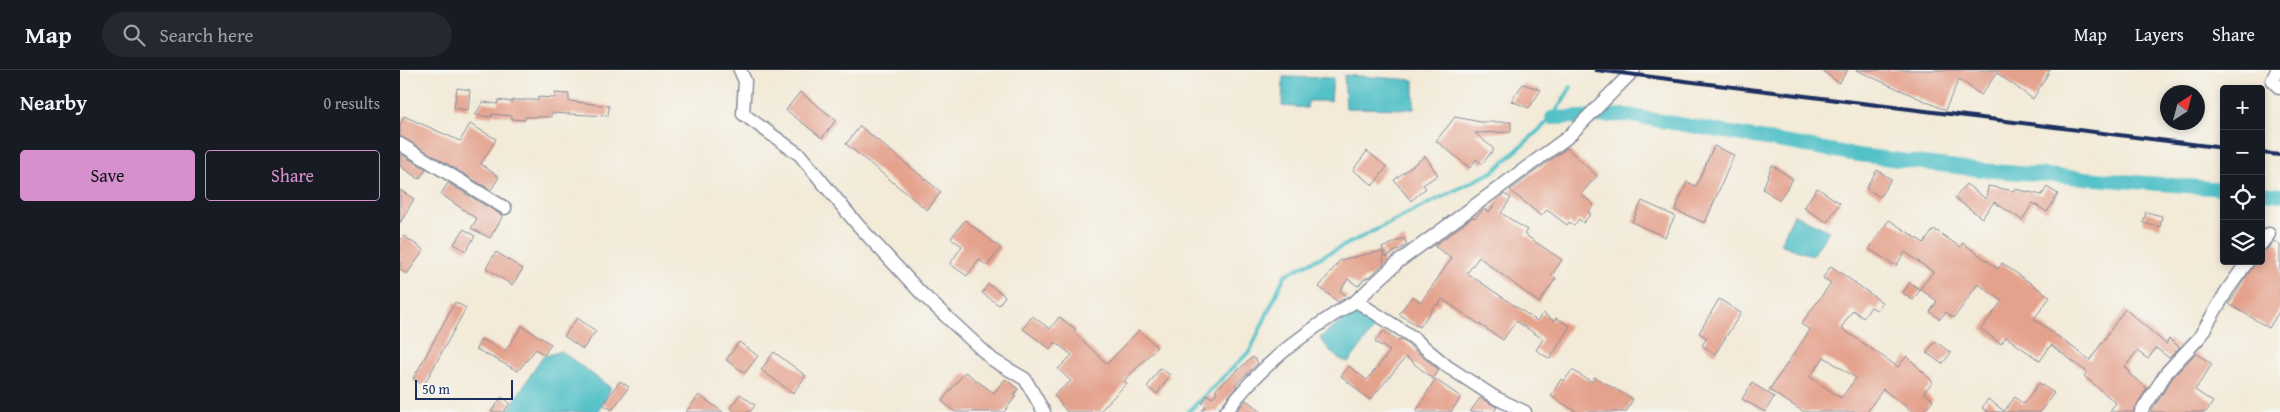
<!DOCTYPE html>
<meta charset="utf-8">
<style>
:root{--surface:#171b24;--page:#242831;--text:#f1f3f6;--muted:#9ea1a6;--line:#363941;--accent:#d690ce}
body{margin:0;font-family:"Gentium Book Plus",serif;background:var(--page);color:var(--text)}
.controls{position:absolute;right:15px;top:15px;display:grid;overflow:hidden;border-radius:5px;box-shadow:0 2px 8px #0003}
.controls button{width:45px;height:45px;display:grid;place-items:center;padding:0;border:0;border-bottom:1px solid var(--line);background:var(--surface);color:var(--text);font:25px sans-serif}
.compass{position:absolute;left:1760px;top:15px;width:45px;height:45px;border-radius:50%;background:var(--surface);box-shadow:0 2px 8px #0003;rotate:36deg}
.scale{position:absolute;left:15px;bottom:12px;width:98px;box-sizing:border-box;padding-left:5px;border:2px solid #1b2f5e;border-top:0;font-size:14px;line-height:18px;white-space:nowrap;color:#1b2f5e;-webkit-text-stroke:4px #f6f6f2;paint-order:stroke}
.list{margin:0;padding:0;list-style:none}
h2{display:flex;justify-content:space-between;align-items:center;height:65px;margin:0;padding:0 20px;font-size:21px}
h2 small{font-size:16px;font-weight:400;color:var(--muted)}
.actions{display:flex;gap:10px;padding:15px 20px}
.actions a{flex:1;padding:11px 0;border:1px solid var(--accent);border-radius:5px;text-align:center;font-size:18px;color:var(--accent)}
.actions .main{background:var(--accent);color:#111}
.icon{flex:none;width:28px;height:28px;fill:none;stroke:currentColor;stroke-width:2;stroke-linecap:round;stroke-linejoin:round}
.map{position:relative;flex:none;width:1880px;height:342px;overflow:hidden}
header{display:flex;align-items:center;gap:30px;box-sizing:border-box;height:70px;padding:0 25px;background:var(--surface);border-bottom:1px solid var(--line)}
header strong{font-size:24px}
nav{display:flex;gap:28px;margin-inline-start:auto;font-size:18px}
.search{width:350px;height:45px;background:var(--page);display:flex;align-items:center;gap:12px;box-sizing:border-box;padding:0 18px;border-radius:28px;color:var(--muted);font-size:19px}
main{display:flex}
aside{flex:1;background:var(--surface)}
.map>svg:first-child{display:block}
.water{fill:#52c1c8;stroke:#367893}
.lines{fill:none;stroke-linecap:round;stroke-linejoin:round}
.stream{stroke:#52c1c8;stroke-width:4}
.canal{stroke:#52c1c8;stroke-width:14}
.building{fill:#e4a18c;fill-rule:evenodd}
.street-casing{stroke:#878c9a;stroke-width:15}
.street{stroke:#fff;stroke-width:12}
.rail{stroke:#1b2f5e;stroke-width:4}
</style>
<header>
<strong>Map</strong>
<div class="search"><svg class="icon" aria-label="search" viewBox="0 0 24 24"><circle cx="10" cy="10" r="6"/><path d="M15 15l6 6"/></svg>Search here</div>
<nav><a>Map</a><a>Layers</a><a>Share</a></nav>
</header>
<main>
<aside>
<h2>Nearby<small>0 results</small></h2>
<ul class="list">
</ul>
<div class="actions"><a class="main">Save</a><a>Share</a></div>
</aside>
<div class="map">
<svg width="1880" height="342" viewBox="0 0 1880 342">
<rect width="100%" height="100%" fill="#f6f6f2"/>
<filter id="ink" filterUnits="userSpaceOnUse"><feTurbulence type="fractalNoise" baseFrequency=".02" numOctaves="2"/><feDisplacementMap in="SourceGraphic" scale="10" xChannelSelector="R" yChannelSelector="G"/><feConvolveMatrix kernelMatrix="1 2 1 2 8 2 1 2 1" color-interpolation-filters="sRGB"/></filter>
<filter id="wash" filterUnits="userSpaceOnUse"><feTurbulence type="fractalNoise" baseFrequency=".0096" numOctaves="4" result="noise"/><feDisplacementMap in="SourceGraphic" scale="20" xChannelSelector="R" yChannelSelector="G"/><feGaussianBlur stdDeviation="1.12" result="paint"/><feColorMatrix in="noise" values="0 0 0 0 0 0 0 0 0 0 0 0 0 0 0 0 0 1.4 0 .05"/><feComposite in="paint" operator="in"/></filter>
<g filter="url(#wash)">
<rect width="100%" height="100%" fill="#f3ead7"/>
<path class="water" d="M944 5 1014 10V39L946 38Z
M883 7 933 8 931 31H908L907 38 882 36Z
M1394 144 1429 161 1412 186 1380 174Z
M954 241 976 256 949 292C935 290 928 278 920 268Z
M161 281 211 318 198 342H107L142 287Z"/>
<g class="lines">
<path class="stream" d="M788 342 850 281 885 205 1094 101 1152 48 1171 17"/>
<path class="canal" d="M1152 48 1227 45 1458 85 1581 100 1824 119
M1861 123 1880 125"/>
</g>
<g id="blocks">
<path class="building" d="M1421 0H1448L1439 13Z
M1456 0H1650L1633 29 1597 3 1581 25 1559 9 1545 40Z
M1123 14 1141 20 1129 38 1111 31Z
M57 18 70 20 68 40 54 38Z
M400 22 436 50 422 68 386 40Z
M155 23 169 24V31L209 36 208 46 151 43V47H125V50L112 49V46L92 44V47L75 45 83 32 98 34V30L112 32V30H138V27L155 28Z
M4 46 60 71 70 54 96 69 81 94 99 107 91 120 0 66V55Z
M1055 47 1081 52H1111V62L1075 63 1094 79 1082 94 1076 89 1070 98 1036 71Z
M460 56 541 122 527 140 446 74Z
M1314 76 1334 85 1305 153 1275 140 1287 112 1296 116Z
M1167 78 1197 106 1181 124 1194 135 1188 142 1191 144 1183 153 1179 149 1174 156 1169 152 1167 155 1147 140 1141 146 1110 120Z
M967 81 987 97 973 115 953 100Z
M0 84 26 99 19 109 0 96Z
M1025 86 1038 105 1023 115 1026 118 1011 131 994 110Z
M1372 95 1393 109 1379 130 1363 119Z
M1477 100 1491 109 1480 127 1466 118Z
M48 113 103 146 90 168 71 158 77 149 41 124Z
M1566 114 1586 129 1588 116 1614 121 1615 119 1642 125 1647 117 1658 124 1647 142 1633 133 1622 150 1594 132 1582 148 1555 128Z
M1417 118 1440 133 1427 152 1404 138Z
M0 120 14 129 0 153Z
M1104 124 1111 128 1101 143 1127 160 1124 164 1162 190 1151 206 1156 208 1139 233 1079 187 1067 203 1137 251 1143 243 1154 251 1156 248 1170 256 1150 289 1136 280 1143 269 1116 251 1103 270 1042 229 1038 236 1036 234 1020 257 999 244 1012 226 1021 232 1052 188 1034 176 1073 147 1075 148 1084 139 1089 142 1099 128Z
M1242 131 1275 146 1265 167 1232 152Z
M1746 142 1762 146 1760 157 1743 153Z
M565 150 601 178 587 196 579 189 567 206 550 194 562 176 551 168Z
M1489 150 1524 173 1534 159 1560 177 1563 173 1598 199 1602 193 1650 227 1634 249 1690 290 1725 239 1766 274 1769 269 1780 277 1769 288 1756 278 1748 289 1737 281 1725 297 1729 300 1728 303 1747 318 1733 342H1709L1716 333 1684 306 1687 302 1651 275 1640 291 1606 267 1601 274 1581 259 1602 231 1578 214 1554 248 1546 242 1540 249 1530 242 1537 231 1520 219 1533 202 1505 182 1496 196 1469 179Z
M64 159 75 166 66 181 54 174Z
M4 166 24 180 7 204 0 199V171Z
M1004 168 1007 175 986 187 982 178Z
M1874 171 1880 175V240L1869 258 1829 234 1856 191H1861V182L1867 179Z
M982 181 984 193 971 206 964 209 958 216 948 209 940 221 948 227 938 232 919 217 940 190Z
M96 182 123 199 112 215 86 198Z
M1431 196 1482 232 1477 240 1471 237 1463 248 1453 240 1441 258 1498 297 1507 286 1533 312 1524 322 1533 330 1523 342H1513L1483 319 1467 342H1404L1369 320 1410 260 1401 254 1431 213 1423 208ZM1424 287 1456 308 1441 328 1410 307Z
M1510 212 1520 220 1513 230 1503 223Z
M588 214 605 226 599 235 582 223Z
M1319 229 1341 243 1315 284 1302 275 1307 268 1299 263Z
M55 232 66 238 24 315 13 309Z
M632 246 650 259 659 247 676 259 674 262 707 294 739 260 757 277 724 311 727 313 699 342H667L654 325 671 311 658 299 672 285 655 272 650 279 623 259Z
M177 248 196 261 183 279 164 266Z
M122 256 151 274 144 285 136 279 118 301 76 279 81 269 105 281Z
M983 261 998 271 1001 269 1039 300 1033 309 1006 287 970 330 941 306 949 296 967 310 990 281 975 272Z
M1535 271 1551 283 1542 294 1527 283Z
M339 272 358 286 345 303 326 290Z
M374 282 406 306 393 323 361 300Z
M1796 283 1812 294 1795 320 1813 332 1806 342H1751L1773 307Z
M853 287 858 293 835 315 837 316 820 337 818 342H801L806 336 802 333 807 325 812 328 817 322 815 320Z
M760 298 770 305 757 324 747 317Z
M1172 300 1192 312 1194 307 1233 329 1226 342H1177L1151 326 1161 309 1164 311Z
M565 302 594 323 605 309 618 319 614 325 616 326 604 342H555L542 331Z
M1035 309 1061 327 1051 342H1016Z
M220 311 229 317 212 340 203 334Z
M1352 313 1374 327 1365 342 1342 329Z
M1639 313 1654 323 1640 342H1588L1582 338 1588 329 1604 341 1615 327 1623 334Z
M340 324 355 335 350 342H336L330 338Z
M299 325 323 342H286Z
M102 327 110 333 104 342H91Z
M1080 328 1097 337 1094 342H1070Z
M846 330 862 342H836Z"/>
</g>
</g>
<g filter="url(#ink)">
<use href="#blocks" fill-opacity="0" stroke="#878c9a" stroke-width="1"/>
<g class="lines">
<defs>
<path id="street" d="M340 0 345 11 343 44 400 85 457 154 521 223 593 290 625 309 644 342
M1877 0 1872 11 1880 18
M0 74 105 138
M1861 174 1869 164
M956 231 998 192 1168 67 1234 0
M826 342C859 296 907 260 956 231L1011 266 1048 297 1096 328 1125 342
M1741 342 1767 302 1799 268 1828 219 1848 191"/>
</defs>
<use href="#street" class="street-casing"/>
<use href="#street" class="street"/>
<path class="rail" d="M1196 0 1824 78
M1861 83 1880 85"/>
</g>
</g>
</svg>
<div class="controls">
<button>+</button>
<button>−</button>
<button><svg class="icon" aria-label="locate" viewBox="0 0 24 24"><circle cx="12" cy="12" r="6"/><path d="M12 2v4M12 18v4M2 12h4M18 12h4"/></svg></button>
<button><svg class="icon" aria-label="layers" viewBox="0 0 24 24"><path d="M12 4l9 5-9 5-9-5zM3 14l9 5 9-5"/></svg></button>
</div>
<svg class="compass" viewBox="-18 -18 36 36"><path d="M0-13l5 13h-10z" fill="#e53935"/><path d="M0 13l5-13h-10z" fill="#9ea1a6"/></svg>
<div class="scale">50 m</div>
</div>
</main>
